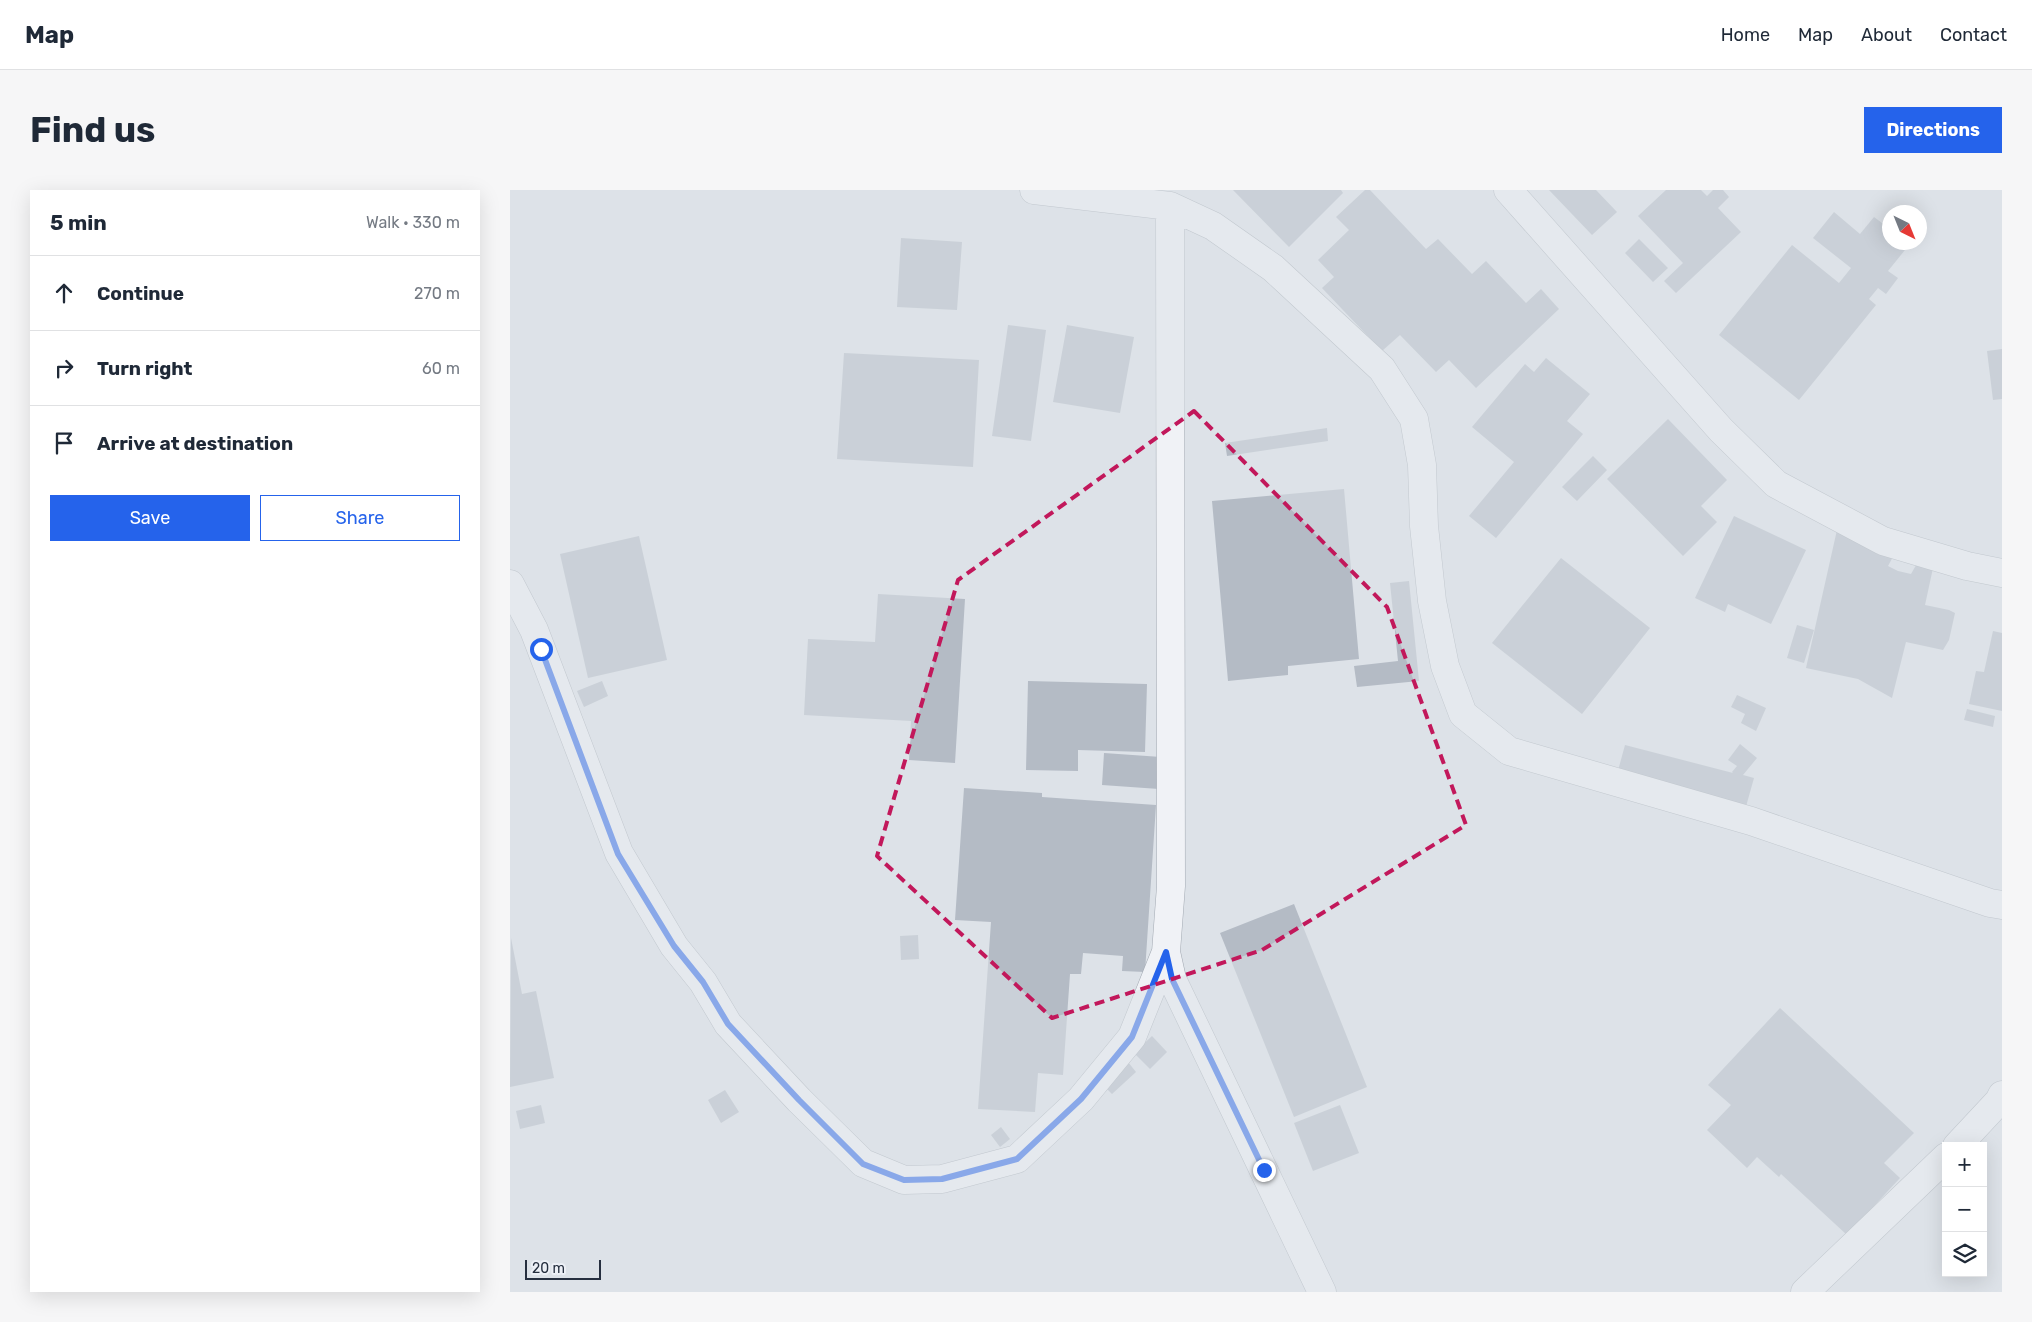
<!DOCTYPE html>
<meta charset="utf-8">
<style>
:root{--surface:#fff;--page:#f6f6f7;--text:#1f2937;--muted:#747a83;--line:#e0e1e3;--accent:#2563eb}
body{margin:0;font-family:Rubik,sans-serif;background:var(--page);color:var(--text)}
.controls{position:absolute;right:15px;bottom:15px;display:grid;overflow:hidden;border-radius:0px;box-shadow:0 5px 20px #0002}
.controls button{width:45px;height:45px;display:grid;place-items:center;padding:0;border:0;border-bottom:1px solid var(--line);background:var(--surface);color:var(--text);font:25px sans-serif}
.compass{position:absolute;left:1372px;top:15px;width:45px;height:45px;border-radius:50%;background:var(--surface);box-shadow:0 5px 20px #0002;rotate:137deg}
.scale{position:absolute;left:15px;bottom:12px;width:76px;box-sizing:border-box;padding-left:5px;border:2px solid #262f3f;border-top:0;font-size:14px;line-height:18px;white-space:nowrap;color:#262f3f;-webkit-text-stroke:4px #edf0f6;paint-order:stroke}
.stop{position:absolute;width:15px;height:15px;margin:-11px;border:4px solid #2563eb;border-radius:50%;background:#fff}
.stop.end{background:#2563eb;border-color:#fff;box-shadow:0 1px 5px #0008}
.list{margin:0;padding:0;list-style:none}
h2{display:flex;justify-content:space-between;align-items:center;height:65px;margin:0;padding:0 20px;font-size:21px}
h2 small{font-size:16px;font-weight:400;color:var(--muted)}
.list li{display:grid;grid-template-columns:32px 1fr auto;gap:15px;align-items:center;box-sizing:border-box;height:75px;padding:0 20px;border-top:1px solid var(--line)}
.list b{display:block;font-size:19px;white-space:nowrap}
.list em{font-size:16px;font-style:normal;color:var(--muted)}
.actions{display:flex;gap:10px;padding:15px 20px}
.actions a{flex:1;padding:11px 0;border:1px solid var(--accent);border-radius:0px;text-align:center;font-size:18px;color:var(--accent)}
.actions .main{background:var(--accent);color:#fff}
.icon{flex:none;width:28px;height:28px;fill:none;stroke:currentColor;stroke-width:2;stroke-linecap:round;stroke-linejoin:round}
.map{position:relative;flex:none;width:1492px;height:1102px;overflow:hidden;border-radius:0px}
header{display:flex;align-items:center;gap:30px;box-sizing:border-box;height:70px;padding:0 25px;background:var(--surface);border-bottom:1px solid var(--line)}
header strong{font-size:24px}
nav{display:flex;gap:28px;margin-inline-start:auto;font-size:18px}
.intro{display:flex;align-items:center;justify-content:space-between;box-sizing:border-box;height:120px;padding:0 30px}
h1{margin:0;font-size:35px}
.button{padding:12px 22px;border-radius:0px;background:var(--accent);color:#fff;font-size:18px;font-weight:700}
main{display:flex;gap:30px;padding:0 30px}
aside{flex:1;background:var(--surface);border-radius:0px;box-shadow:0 5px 20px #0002}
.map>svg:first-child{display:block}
.building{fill:#b4bbc5}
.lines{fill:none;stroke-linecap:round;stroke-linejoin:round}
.minor-casing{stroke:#a2a9b2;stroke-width:29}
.minor{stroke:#f0f2f6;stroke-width:28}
.route{stroke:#2563eb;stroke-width:6}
.marked{fill:none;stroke:#c2185b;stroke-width:4;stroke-dasharray:10 6;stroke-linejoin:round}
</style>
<header>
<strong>Map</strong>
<nav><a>Home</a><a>Map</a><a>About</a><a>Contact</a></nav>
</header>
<div class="intro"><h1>Find us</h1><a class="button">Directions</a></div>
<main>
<aside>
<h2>5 min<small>Walk · 330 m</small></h2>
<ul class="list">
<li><svg class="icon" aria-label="ahead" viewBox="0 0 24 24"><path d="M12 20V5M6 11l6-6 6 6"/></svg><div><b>Continue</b></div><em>270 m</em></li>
<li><svg class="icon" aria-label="right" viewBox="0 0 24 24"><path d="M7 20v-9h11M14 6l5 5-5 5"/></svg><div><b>Turn right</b></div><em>60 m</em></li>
<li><svg class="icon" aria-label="arrive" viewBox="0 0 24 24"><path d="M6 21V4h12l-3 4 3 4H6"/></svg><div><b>Arrive at destination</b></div></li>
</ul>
<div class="actions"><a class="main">Save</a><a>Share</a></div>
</aside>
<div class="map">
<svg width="1492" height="1102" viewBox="0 0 1492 1102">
<rect width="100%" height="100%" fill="#dde2e8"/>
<path class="building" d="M723 0H831L833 3 779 57Z
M855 0H860L916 59 928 49 962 84 976 71 1016 113 1031 99 1049 119 966 198 939 170 926 182 890 145 872 161 812 98 824 87 808 70 839 40 826 27Z
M1039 0H1086L1107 22 1082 45Z
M1156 0H1191L1197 6 1203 0H1213L1219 7 1208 18 1231 42 1166 103 1154 91 1173 73 1128 26Z
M1324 22 1350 44 1364 27 1380 39V52H1396L1399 55 1378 81 1388 88 1376 104 1368 98 1359 109 1366 115 1289 210 1209 145 1282 55 1329 93 1341 78 1303 48Z
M391 48 452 52 447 120 387 117Z
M1129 49 1158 78 1143 92 1115 63Z
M498 135 536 140 521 251 482 246Z
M557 135 624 147 610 223 543 212Z
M1492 159V209L1483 210 1477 161Z
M334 163 469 170 463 277 327 269Z
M1036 168 1080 204 1057 231 1073 244 986 348 959 326 1004 272 962 237 1015 174 1024 182Z
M1158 229 1217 290 1191 316 1207 332 1173 366 1097 289Z
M817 238 818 251 717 266 715 253Z
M1083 266 1097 280 1067 311 1052 297Z
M834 299 849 469 778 476V485L718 491 702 311Z
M1224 326 1296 360 1261 434 1218 414 1215 422 1185 408Z
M1329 331 1385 363 1378 376 1388 381 1401 384 1409 370 1423 378 1415 415 1439 420 1445 423 1439 450 1433 460 1396 452 1382 508 1348 489 1296 478Z
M129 346 157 470 78 488 50 364Z
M1051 368 1140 438 1072 524 982 453Z
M899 391 909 491 847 497 844 476 888 471 880 393Z
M368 404 455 409 445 573 399 570 401 531 294 525 298 449 365 452Z
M1287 435 1304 440 1294 473 1277 468Z
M1483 441 1492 443V521L1459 514 1466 481 1474 482Z
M92 491 98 506 74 517 67 501Z
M518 491 637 494 635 562 568 560V581L516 580Z
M1227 505 1256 518 1246 541 1231 533 1235 524 1221 517Z
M1457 519 1485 526 1483 537 1454 530Z
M1230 554 1247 568 1233 585 1244 588 1235 620 1106 588 1115 555 1223 583 1222 582 1227 576 1218 570Z
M594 563 651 567 649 599 592 595Z
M454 598 532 603V607L646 615 635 782 612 781 613 766 573 763 571 784H560L553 885 528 883 525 922 468 919 481 732 445 730Z
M784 714 857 897 784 927 710 743Z
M408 745 409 769 391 770 390 746Z
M1 748 12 804 26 801 44 888 0 897Z
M1270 818 1404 943 1374 973 1390 988 1337 1045 1271 984 1269 987 1247 967 1237 978 1197 940 1221 915 1198 895Z
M642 846 657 862 640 879 624 863Z
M618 872 626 882 602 904 593 895Z
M215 900 229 922 211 933 198 910Z
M31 915 35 933 10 939 6 921Z
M830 915 849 963 803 981 784 933Z
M491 937 500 949 490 957 481 945Z"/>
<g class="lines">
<defs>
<path id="minor" d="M524 0 660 16 703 36 763 78 872 179 904 229 912 275 914 336 922 411 935 476 953 524 999 561 1241 631 1480 713 1492 715
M998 0 1211 240 1266 294 1373 351 1457 376 1492 383
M0 394 24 440 109 663 164 756 193 792 218 834 289 910 353 973 394 990 432 989 507 969 571 909 622 847 656 762 661 696 660 16
M656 762 662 789 812 1102
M1447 956 1489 911 1492 905
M1295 1102 1436 967"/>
</defs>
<use href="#minor" class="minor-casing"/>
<use href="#minor" class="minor"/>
</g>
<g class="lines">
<path class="route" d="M31 459 108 664 164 756 193 792 218 834 289 910 353 974 394 990 432 989 507 969 571 909 622 847 656 762 662 789 754 980"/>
</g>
<path d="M0 0H1492V1102H0ZM684 221 877 417 956 635 752 760 542 828 367 666 448 390Z" fill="#dde2e8" fill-opacity=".55" fill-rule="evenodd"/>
<path class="marked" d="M684 221 877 417 956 635 752 760 542 828 367 666 448 390Z"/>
</svg>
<div class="controls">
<button>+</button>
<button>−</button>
<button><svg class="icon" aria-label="layers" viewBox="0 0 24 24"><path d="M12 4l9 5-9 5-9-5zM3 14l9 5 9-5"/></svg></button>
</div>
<svg class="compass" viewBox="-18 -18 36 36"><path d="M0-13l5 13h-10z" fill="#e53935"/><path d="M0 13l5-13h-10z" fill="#747a83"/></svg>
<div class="scale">20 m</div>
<div class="stop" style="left:31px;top:459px"></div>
<div class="stop end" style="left:754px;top:980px"></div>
</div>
</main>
